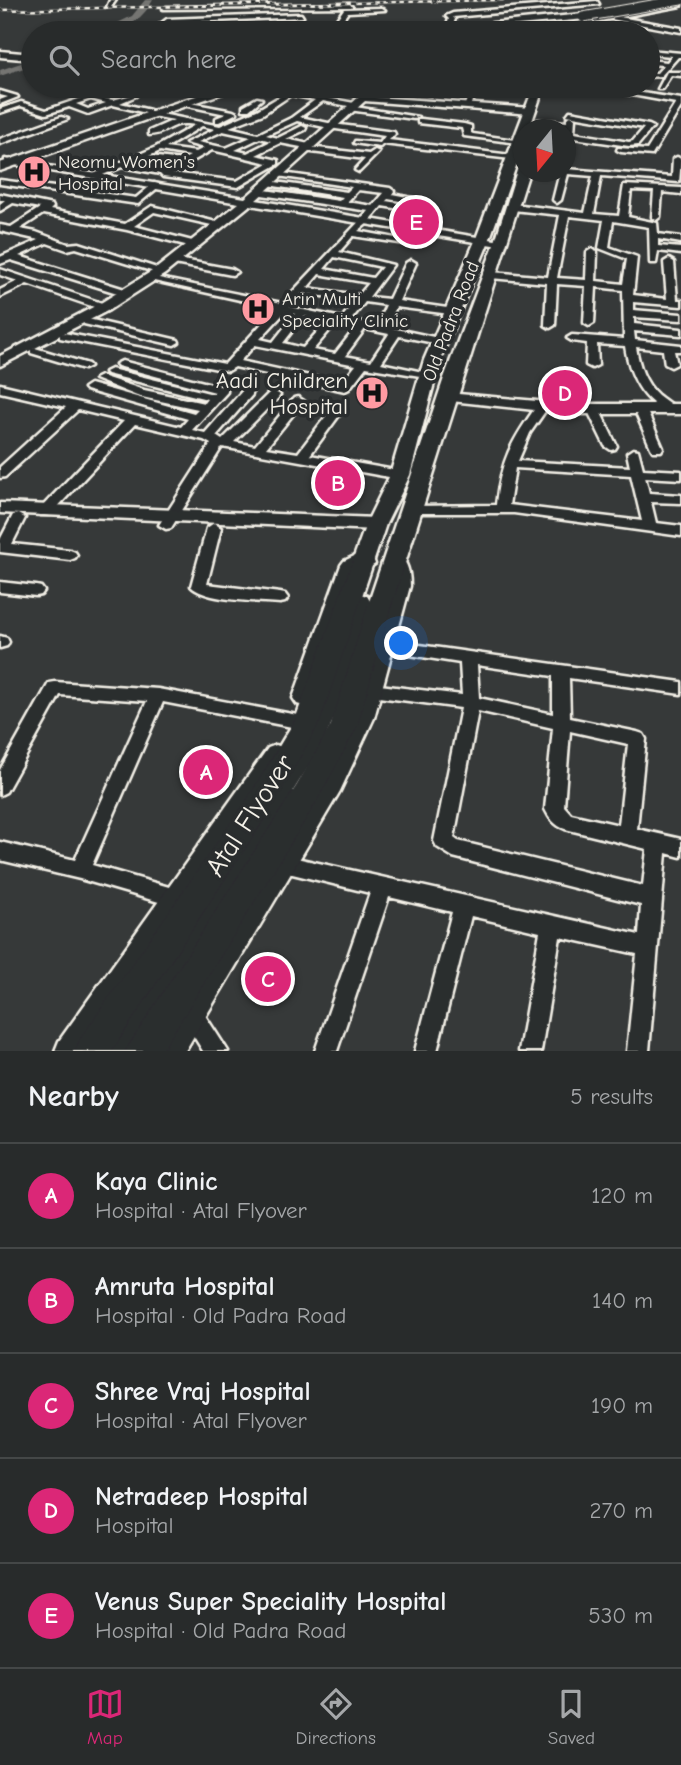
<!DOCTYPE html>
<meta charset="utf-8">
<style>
:root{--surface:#282b2b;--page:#343737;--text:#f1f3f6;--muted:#a5a7a9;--line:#444747;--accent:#db2777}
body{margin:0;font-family:"Comic Neue",sans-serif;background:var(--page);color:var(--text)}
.compass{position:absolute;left:513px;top:119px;width:63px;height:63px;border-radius:50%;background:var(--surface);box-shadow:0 2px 5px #0004;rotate:198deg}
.you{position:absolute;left:402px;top:644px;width:24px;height:24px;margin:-18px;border:5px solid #fff;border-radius:50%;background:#1a73e8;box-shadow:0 0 0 10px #1a73e833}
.badge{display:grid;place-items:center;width:46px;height:46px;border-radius:50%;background:var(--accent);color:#fff;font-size:23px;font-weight:700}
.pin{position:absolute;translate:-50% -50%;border:4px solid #fff;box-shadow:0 2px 7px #0006}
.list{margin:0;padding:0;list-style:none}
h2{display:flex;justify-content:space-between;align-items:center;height:91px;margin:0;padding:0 28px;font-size:30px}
h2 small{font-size:23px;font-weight:400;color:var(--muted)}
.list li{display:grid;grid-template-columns:46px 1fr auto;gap:21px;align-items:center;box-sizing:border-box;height:105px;padding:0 28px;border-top:2px solid var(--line)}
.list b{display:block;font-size:26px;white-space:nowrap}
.list p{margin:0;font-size:23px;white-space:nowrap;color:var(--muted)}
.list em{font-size:23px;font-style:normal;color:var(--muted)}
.icon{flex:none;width:38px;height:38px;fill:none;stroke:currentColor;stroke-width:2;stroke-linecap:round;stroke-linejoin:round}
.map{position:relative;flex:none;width:681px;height:1051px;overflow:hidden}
.search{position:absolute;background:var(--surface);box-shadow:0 2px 5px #0004;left:21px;right:21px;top:21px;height:77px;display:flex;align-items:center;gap:18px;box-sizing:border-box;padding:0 24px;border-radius:38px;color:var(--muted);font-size:26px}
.sheet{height:616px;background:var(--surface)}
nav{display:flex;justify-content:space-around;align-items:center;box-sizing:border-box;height:98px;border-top:2px solid var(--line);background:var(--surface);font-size:19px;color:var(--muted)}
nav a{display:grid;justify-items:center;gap:4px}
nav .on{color:var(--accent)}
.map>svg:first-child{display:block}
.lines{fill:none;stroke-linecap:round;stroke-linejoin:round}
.river{fill:#757572;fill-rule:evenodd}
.minor-casing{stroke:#f4f1e8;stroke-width:5}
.tertiary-casing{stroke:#f4f1e8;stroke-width:5}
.secondary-casing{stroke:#f4f1e8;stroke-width:5}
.primary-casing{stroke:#f4f1e8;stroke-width:5}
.minor{fill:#2a2d2e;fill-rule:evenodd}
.tertiary{fill:#2a2d2e;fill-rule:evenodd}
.secondary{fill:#2a2d2e;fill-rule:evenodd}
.primary{fill:#2a2d2e;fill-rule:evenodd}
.rail-casing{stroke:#f4f1e8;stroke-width:2.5}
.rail{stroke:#2a2d2e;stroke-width:2;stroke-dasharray:4.5;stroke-linecap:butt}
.primary-bridge-casing{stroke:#f4f1e8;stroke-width:11;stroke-linecap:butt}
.primary-bridge{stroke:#2a2d2e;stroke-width:9}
.labels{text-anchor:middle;stroke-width:7;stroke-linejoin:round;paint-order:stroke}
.far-poi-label{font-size:19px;fill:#f4f1e8;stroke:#2a2d2e;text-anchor:start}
.far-street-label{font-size:19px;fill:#f4f1e8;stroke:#2a2d2e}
.poi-label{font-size:23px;fill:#f4f1e8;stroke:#2a2d2e;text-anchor:end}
.near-street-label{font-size:28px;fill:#f4f1e8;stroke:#2a2d2e}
</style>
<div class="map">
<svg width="681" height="1051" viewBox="0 0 681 1051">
<rect width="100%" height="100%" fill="#363939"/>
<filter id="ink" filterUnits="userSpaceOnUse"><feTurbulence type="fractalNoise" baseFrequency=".0143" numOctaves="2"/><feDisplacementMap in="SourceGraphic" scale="14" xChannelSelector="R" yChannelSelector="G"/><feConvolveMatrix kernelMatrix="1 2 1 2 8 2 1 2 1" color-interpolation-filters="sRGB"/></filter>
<g filter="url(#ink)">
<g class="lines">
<path class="river" d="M145 0H153C141 22 121 34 97 33L132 16Z
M33 59V65L0 76V70Z"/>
<defs>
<path id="minor" d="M110 0H116L111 7H107Z
M597 1 599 4 453 17 455 19 452 28H446L449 19 446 16 453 13Z
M350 4 352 7 163 9 166 7Z
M344 9 382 8 385 10 348 12 333 33H327Z
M301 14 303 17 168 23 159 30 134 33 155 28 167 19Z
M608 15 681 28V32L606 18Z
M620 24 625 25 607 33H600Z
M564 31 570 32 571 33H561Z
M648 50 681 53V57H678L661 76 648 77V73H657L664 65 648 64V60L667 62 672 56 648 54Z
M667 72H681V76L671 75 662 89H658Z
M251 86H263L354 103 358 105 355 107 418 117 414 119 349 110 345 108 348 106 323 101 300 117 333 124 394 132 395 134 389 140 511 155 515 157 511 159 383 144 380 147 354 143 355 141 380 143 385 136 329 128 297 121 266 135 278 138 302 126 306 128 305 130 286 139 309 144V147L369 154 375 150 379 152 359 172 355 170 365 159 304 151 300 149 301 147 280 143 256 155 278 160V164L238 187 163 177 160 174 122 167 98 177 91 175 156 147 195 125C172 120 169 134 149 135V131L174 120 152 116V112L220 126 257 110 284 94ZM291 95 315 100 291 118 258 134 229 127 263 114ZM202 126 215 129 186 143 204 148 196 152 166 148ZM223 131 251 137 226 148 198 142ZM260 138 271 141 247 153 235 150ZM212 150 268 163 237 181 172 173ZM160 151 190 156 182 160 149 156ZM141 159 176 164 165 170 130 163Z
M314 86H325L371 97 368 99Z
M583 86H597L681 99V107L652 155 621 152 617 150 618 148 647 150 676 103Z
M114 87 116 90 98 97 113 100 136 94V96L120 103 150 110V114L113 105 88 114 69 107 46 114 21 106 0 113V109L21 102 46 110ZM91 99 106 103 88 109 76 104Z
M474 87 477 89 470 106 464 107 471 89Z
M390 88 431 91 434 93 431 95 388 91Z
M0 91 17 96 18 97 0 104V100L8 97 0 95Z
M257 98 262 99 249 110H243V106Z
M185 102 233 111 237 113 219 122H216V118L226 114 183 105Z
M570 111 649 125 653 127 638 145 629 146 567 137V126L534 122 538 120 567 122V118L571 116 575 118 574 133 629 142 633 141 644 128 567 115Z
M61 117 68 119 0 144V139Z
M421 119 464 124 471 126V133L473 134 522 141 518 143 464 136 462 128 418 123V119Z
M677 157 681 159 679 182 601 176 594 214 619 216 624 185 681 188V194L662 192 660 217 656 220 652 217 654 191 631 190 628 217 657 223 658 234 681 237V243L658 239V246L681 248V254L658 251 656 263H650L649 227 613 221 609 247 637 257 633 295 667 299 664 262 669 259 674 262 677 300H681V306L633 302V310L681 314V320L634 317V324L681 329V335L634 331 635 340 681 345V351H674L677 364 671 367 665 364 663 350 636 347C639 365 644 382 658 395 664 400 671 404 677 409L671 413C642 403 629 374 625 346L597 344 598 365 592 368 586 365 587 343 572 341 567 338 572 335 624 339 623 290 596 287 594 323 589 326 584 323 586 286 557 284 555 325 550 328 545 325 547 283 491 278 486 275 491 272 548 277 560 215 513 210 509 207 513 204 585 213 593 176 568 174 561 200 557 203 553 200 560 172H566V169L672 177 673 159ZM569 216 604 220 599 248 627 259 623 284 596 281 597 252 592 249 587 252 586 280 557 278Z
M275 172 390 188 394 191 392 194 422 200V204L412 211 382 206 368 223 358 231 406 240V244L353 236 339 252 393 265 369 297 389 299 406 263 411 260 416 263 399 301 454 309 455 311 450 314 396 307 387 327 443 339 444 341 439 344 399 336 381 363 432 374V378L366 367 349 389 345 391 235 367 228 371 60 338V334L64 333 225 364 276 308 154 281V277L282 303 369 211 255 194V190L258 189 339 201 343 197 268 185 264 183 268 181 347 192 352 187 278 176H275ZM358 190 384 193 373 206 347 202ZM388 199 412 203 410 205 386 201ZM334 257 382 267 373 278 324 269ZM319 274 369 283 359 295 307 288ZM302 293 355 301 342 318 290 307ZM365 302 386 305 377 325 351 320ZM285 312 295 314 273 342 260 339ZM304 316 327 321 303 348 283 343ZM336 323 356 327 335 354 313 350ZM365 329 389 334 371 361 345 356ZM255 345 356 365 342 383 240 361Z
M111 176 115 178 114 180 94 192 136 198 154 183 161 185 138 204 0 184V180L85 191Z
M0 194 52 205 53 207 50 210 125 224 152 206 220 223 216 226 154 212 134 226 196 242 198 244 193 247 127 230 43 214 20 229 36 232 68 244 79 243 166 271 161 274 76 248 67 250 47 243 19 256 131 291V295L127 296 11 260 0 264V257L39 240 0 231V225L11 227 40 208 13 203 0 211V204L5 200H0Z
M172 258 232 269 237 272 232 275 169 263 167 261Z
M0 269 108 305 109 307 104 310 100 309 27 284 0 297V290L18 281 0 275Z
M88 319 178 340 179 342 174 345 84 324 83 322Z
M35 348 88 364 90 366 84 369 31 353V349Z
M122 361 227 388V392L192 430 205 433 244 389H252V395L216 436 222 440 270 392 274 391 280 395 278 398 234 442 255 446 294 398 298 397 304 401 266 448 298 453 336 403H344L346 406 310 455 400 471 407 475 400 479 222 447 171 528 166 529 159 525 211 444 204 440 135 424 50 515H40L38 512 40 509 124 421 78 410 5 477 0 478V467L66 407 0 392V384L181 427 188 419 86 390 84 388 90 384 194 413 198 409 137 396 95 379 101 376 144 390 204 403 207 399 107 374 105 372 111 369 213 394 215 392 118 366 116 364Z
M542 403 548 407 530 433 518 461 630 467 627 453 633 449 638 450 643 469 681 471V479L645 477 649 493 681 495V503L651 502 656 523 681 526V536L514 513H406L404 510 406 507 411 506 496 505C501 460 511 442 538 404ZM515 468 631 475 642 521 509 505Z
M593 405 599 409 617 446 615 449 611 450 605 446 587 409Z
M640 405 646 409 663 448 661 451H653L651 448 634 409Z
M18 514 25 518 12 544 70 550 75 552 77 555 75 558 70 560 0 552V540L13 515Z
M214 523 221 528 207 584 280 593 285 594 288 598 285 602 280 603C259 601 204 601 191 586L207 528Z
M0 582 36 586 41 587 44 591 41 595 36 596 0 592Z
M0 636 7 638 9 642 7 646 0 648Z
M384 640 681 682V694L569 678 570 718 637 732 643 734 646 739 637 829 681 839V857L666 853 649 1051H627L637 954 560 937 541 1051H519L540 932 471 916 437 1051H415L452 912 389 897 337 1051H315L370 893 276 870 273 864 276 858 283 855 639 935 641 905 453 857 437 847 434 841 461 708 371 696 365 695 363 690 365 685 371 684 462 695 460 663 378 650 376 646 378 642ZM477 665 553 676V714L479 698ZM478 711 553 728 545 809C549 818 556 826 565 829L647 849 643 886 458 841 454 838ZM570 731 628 744 619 825 571 814 564 806Z
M55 682 158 689 303 716 306 721 303 726 297 728 163 702 92 865 183 891 186 898 183 905 176 907 80 879 0 860V842L75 860 147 701 60 695 6 792 0 795V770L49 683Z
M191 1003 199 1006 228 1051H203L180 1014 183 1006Z"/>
<path id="tertiary" d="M681 2V6L562 28 558 26Z
M360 96 531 108 535 111 531 114 365 101 256 200 501 241 505 243V247L250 205 165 274 109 310 0 366V356L99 304 157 268 239 203 9 164 5 163V159L245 198Z
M447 393 571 404H681V414H571L442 400 440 397Z
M0 503 376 518 385 524 376 530 0 513Z
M365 551 371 553 375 564 366 570 358 569 311 704 304 706 297 704 293 698 341 565 344 561Z
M395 555C408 558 410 574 410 586L374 718 340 791 185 1051H155L320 785 352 718 392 586V574L382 564 389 557Z
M360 594 367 596 370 601 334 718 321 746 293 791 300 799 296 806 139 1051H109L264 816 258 808 312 718 350 601 353 596Z
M276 745 284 748 287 754 284 760 86 1051H55L59 1041 268 748Z"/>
<path id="secondary" d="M0 51 33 54V60L0 57Z
M196 86 216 89 211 92Z"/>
<path id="primary" d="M583 14 586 19 425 33H394Z
M534 86H544L529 130H524V144L489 241 440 360 410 475 386 524 320 722 268 814 112 1051H75L80 1039 248 798 295 720 366 524 390 475 424 360 475 241Z
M222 87 226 88V92L0 171V163Z
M524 163V172H529L388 617 357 727 317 801 162 1051H125L297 785 331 725 364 617 444 378 494 245 518 167Z"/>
</defs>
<use href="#minor" class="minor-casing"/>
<use href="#tertiary" class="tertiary-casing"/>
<use href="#secondary" class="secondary-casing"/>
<use href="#primary" class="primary-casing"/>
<use href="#minor" class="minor"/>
<use href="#tertiary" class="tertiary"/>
<use href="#secondary" class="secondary"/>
<use href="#primary" class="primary"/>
<defs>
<path id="rail" d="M0 10 503 0"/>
</defs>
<use href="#rail" class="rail-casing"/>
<use href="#rail" class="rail"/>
<defs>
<path id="primary-bridge" d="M583 17 681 0"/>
</defs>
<use href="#primary-bridge" class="primary-bridge-casing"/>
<use href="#primary-bridge" class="primary-bridge"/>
</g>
</g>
<defs>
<symbol id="hospital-disc" viewBox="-11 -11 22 22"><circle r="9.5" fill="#ff9aa2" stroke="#2a2d2e"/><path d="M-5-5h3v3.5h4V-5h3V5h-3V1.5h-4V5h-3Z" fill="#111"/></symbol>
</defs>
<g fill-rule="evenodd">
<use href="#hospital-disc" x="15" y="153" width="38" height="38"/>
<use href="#hospital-disc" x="239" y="290" width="38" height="38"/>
<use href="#hospital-disc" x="353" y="374" width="38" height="38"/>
</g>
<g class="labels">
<g class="far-poi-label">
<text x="58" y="168">Neomu Women's<tspan x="58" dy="22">Hospital</tspan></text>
<text x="282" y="305">Arin Multi<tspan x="282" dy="22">Speciality Clinic</tspan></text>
</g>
<g class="far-street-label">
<text transform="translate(450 321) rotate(-69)" y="7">Old Padra Road</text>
</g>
<g class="poi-label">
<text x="348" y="388">Aadi Children<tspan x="348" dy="26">Hospital</tspan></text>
</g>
<g class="near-street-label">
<text transform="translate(249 815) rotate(-57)" y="10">Atal Flyover</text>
</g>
</g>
</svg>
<svg class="compass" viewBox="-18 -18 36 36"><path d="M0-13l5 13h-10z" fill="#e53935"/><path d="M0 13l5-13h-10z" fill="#a5a7a9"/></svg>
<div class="you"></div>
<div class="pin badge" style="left:206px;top:772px">A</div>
<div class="pin badge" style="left:338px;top:483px">B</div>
<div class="pin badge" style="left:268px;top:979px">C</div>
<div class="pin badge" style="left:565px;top:393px">D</div>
<div class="pin badge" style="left:416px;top:222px">E</div>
<div class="search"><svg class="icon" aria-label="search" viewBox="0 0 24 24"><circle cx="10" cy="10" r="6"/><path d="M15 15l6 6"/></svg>Search here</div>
</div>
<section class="sheet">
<h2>Nearby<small>5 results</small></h2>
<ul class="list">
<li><span class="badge">A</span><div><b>Kaya Clinic</b><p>Hospital · Atal Flyover</p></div><em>120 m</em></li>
<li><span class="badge">B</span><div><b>Amruta Hospital</b><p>Hospital · Old Padra Road</p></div><em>140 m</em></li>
<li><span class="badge">C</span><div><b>Shree Vraj Hospital</b><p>Hospital · Atal Flyover</p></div><em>190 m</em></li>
<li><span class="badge">D</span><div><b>Netradeep Hospital</b><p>Hospital</p></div><em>270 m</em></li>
<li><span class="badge">E</span><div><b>Venus Super Speciality Hospital</b><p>Hospital · Old Padra Road</p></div><em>530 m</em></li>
</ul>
</section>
<nav>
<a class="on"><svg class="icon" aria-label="map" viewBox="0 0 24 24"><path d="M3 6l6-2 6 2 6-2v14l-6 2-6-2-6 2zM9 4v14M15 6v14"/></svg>Map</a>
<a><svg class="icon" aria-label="directions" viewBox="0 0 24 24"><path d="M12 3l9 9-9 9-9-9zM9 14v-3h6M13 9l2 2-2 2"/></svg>Directions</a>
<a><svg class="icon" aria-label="saved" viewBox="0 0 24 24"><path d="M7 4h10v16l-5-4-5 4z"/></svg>Saved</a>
</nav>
